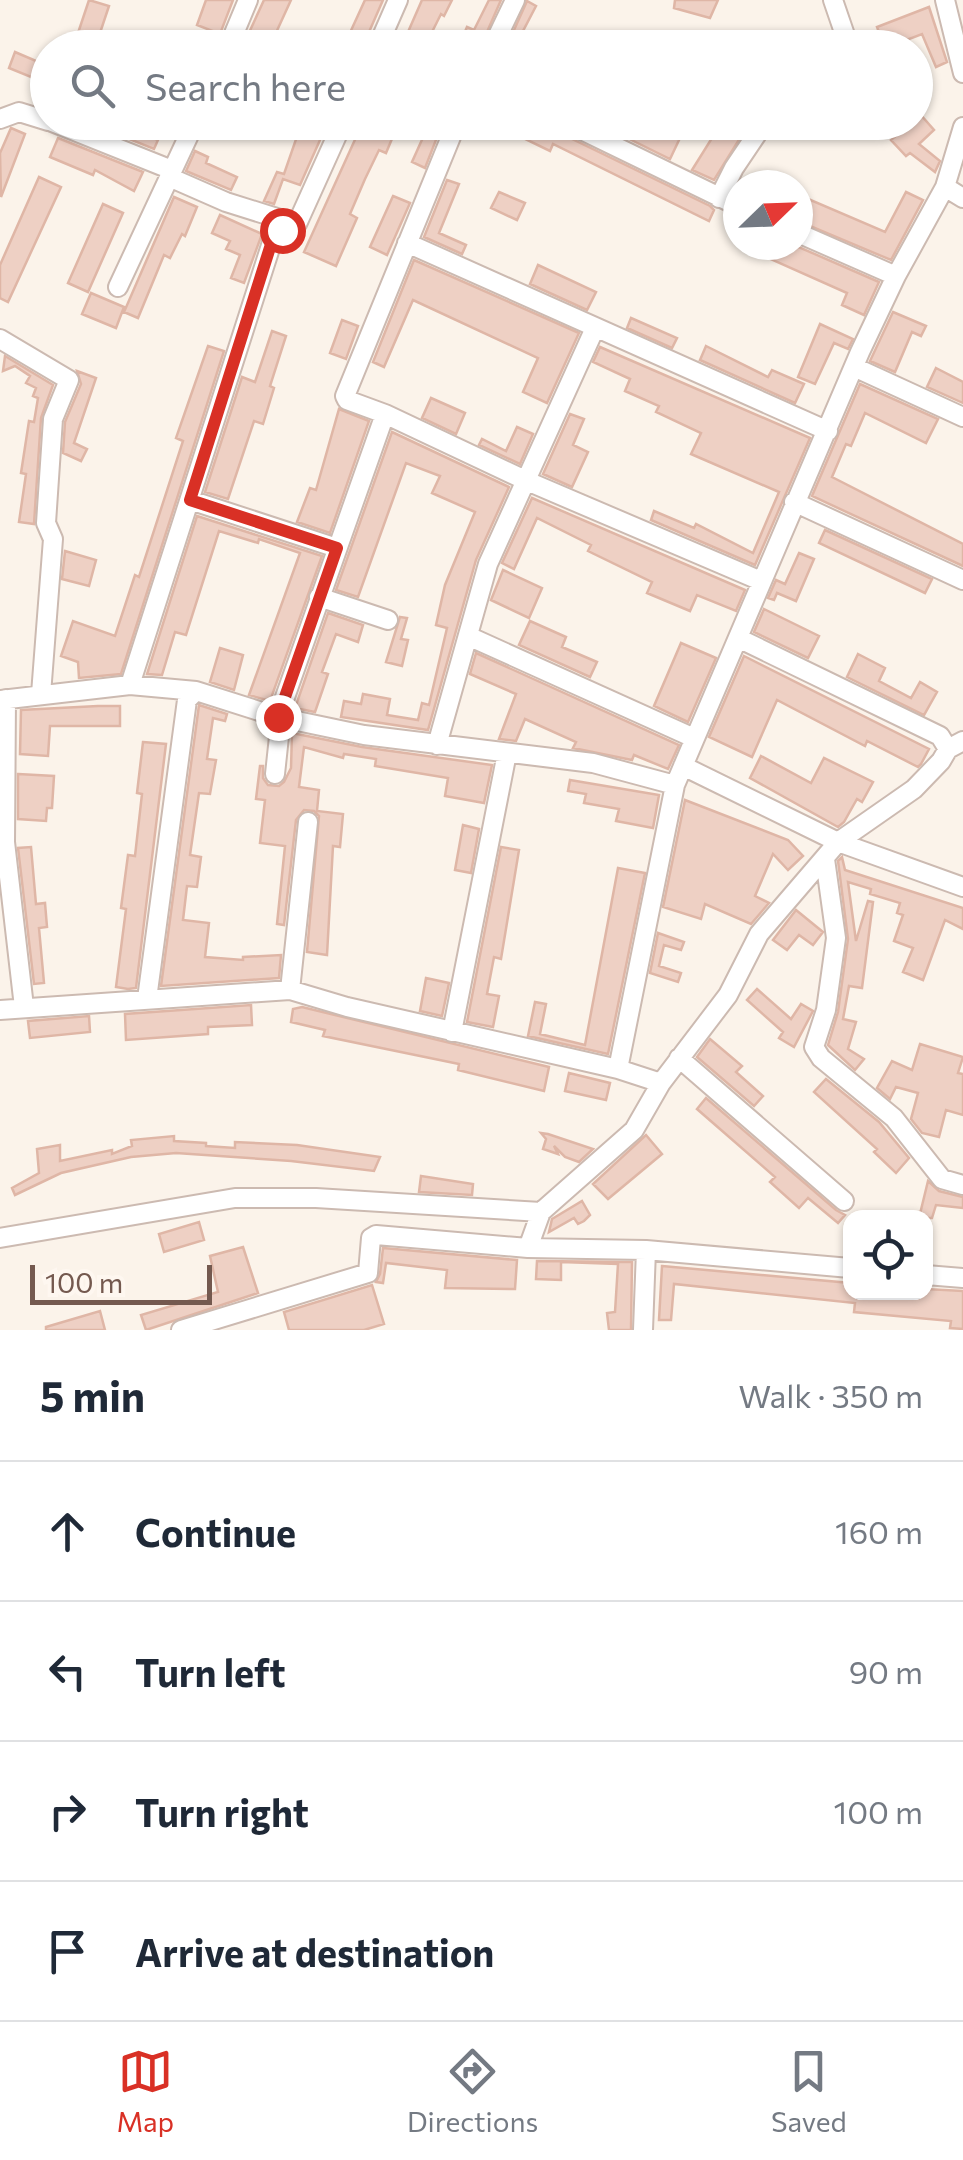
<!DOCTYPE html>
<meta charset="utf-8">
<style>
:root{--surface:#fff;--page:#f6f6f7;--text:#1f2937;--muted:#747a83;--line:#e0e1e3;--accent:#d93025}
body{margin:0;font-family:Commissioner,sans-serif;background:var(--page);color:var(--text)}
.controls{position:absolute;right:30px;bottom:30px;display:grid;overflow:hidden;border-radius:20px;box-shadow:0 2px 8px #0004}
.controls button{width:90px;height:90px;display:grid;place-items:center;padding:0;border:0;border-bottom:2px solid var(--line);background:var(--surface);color:var(--text);font:50px sans-serif}
.compass{position:absolute;left:723px;top:170px;width:90px;height:90px;border-radius:50%;background:var(--surface);box-shadow:0 2px 8px #0004;rotate:67deg}
.scale{position:absolute;left:30px;bottom:25px;width:182px;box-sizing:border-box;padding-left:10px;border:5px solid #74594f;border-top:0;font-size:28px;line-height:35px;white-space:nowrap;color:#74594f;-webkit-text-stroke:8px #fef7f0;paint-order:stroke}
.stop{position:absolute;width:30px;height:30px;margin:-22px;border:8px solid #d93025;border-radius:50%;background:#fff}
.stop.end{background:#d93025;border-color:#fff;box-shadow:0 2px 10px #0008}
.list{margin:0;padding:0;list-style:none}
h2{display:flex;justify-content:space-between;align-items:center;height:130px;margin:0;padding:0 40px;font-size:42px}
h2 small{font-size:32px;font-weight:400;color:var(--muted)}
.list li{display:grid;grid-template-columns:65px 1fr auto;gap:30px;align-items:center;box-sizing:border-box;height:140px;padding:0 40px;border-top:2px solid var(--line)}
.list b{display:block;font-size:38px;white-space:nowrap}
.list em{font-size:32px;font-style:normal;color:var(--muted)}
.icon{flex:none;width:55px;height:55px;fill:none;stroke:currentColor;stroke-width:2;stroke-linecap:round;stroke-linejoin:round}
.map{position:relative;flex:none;width:963px;height:1330px;overflow:hidden}
.search{position:absolute;background:var(--surface);box-shadow:0 2px 8px #0004;left:30px;right:30px;top:30px;height:110px;display:flex;align-items:center;gap:25px;box-sizing:border-box;padding:0 35px;border-radius:55px;color:var(--muted);font-size:38px}
.sheet{height:690px;background:var(--surface)}
nav{display:flex;justify-content:space-around;align-items:center;box-sizing:border-box;height:140px;border-top:2px solid var(--line);background:var(--surface);font-size:28px;color:var(--muted)}
nav a{display:grid;justify-items:center;gap:5px}
nav .on{color:var(--accent)}
.map>svg:first-child{display:block}
.building{fill:#eed0c4;stroke:#dfb6a6;stroke-width:2.5}
.lines{fill:none;stroke-linecap:round;stroke-linejoin:round}
.minor-casing{stroke:#ccbab1;stroke-width:22}
.minor{stroke:#fff;stroke-width:18}
.route{stroke:#d93025;stroke-width:12}
</style>
<div class="map">
<svg width="963" height="1330" viewBox="0 0 963 1330">
<rect width="100%" height="100%" fill="#fbf3ea"/>
<path class="building" d="M89 0 109 6 95 48H73Z
M206 0H233L220 34 197 25Z
M264 0H291L269 48H242Z
M365 0H383L362 48H343Z
M422 0H452L444 16 441 14 424 48H401Z
M489 0H501L480 48H458L467 27 474 30Z
M675 0H718L710 18 674 8Z
M527 1 536 6 522 33 535 39 532 48H506Z
M929 7 947 62 936 67 922 34 901 42 903 48H885L877 27Z
M15 52 48 66V84L9 68Z
M920 114 934 130 919 144 940 161 935 172 910 153 906 156 891 140 911 122H916Z
M87 122H116L158 140 154 149Z
M302 122H328L300 185 283 179 274 204 264 201 277 172 284 174Z
M363 122H399L386 153 379 150 365 179 350 214 357 218 336 266 304 252Z
M430 122H443L425 168 412 162Z
M533 122H553L560 133 710 206 714 210 709 221 553 144 550 151 525 139Z
M595 122H643L679 140 670 159Z
M722 122H750L714 180 692 170Z
M11 128 25 134 1 197 0 153Z
M58 138 143 172 134 191 95 170 93 175 50 157Z
M195 151 208 157 206 163 237 177 231 190 186 171Z
M39 177 61 187 8 302 0 298V265Z
M447 180 459 184 439 233 466 245 462 254 424 237Z
M499 192 525 203 517 220 491 208Z
M906 192 923 200 891 260 798 221V207L802 198H806L885 232Z
M393 196 410 203 387 255 370 247Z
M174 197 197 207 185 236 182 234 170 258 164 255 138 318 124 312Z
M103 204 123 213 88 292 68 283Z
M220 215 262 234 244 283 231 278 240 255 226 249 230 241 212 233Z
M739 245H794L879 282 864 315 842 305 847 293Z
M414 260 579 333 547 403 523 392 538 358 413 300 384 367 373 362Z
M538 265 596 292 587 310 530 284Z
M91 293 124 307 116 328 82 314Z
M893 312 926 326 921 336 912 332 895 372 870 361Z
M631 318 677 338 672 348 627 328Z
M342 320 358 326 346 359 330 353Z
M820 324 853 339 848 349 834 343 815 384 798 377Z
M272 331 286 336 270 386 274 388 263 424 254 421 228 499 205 492 242 377 255 382Z
M208 346 224 351 121 674 79 678 78 662 61 656 73 621 115 636 135 575 139 577 183 441 176 438Z
M706 346 768 377 772 370 804 384 795 403 700 360Z
M600 347 810 438 755 565 651 520 654 511 694 528 696 524 753 553 779 492 691 454 701 433 656 412 659 406 625 391 630 379 593 362Z
M5 356 53 385 41 418 34 524 19 522 26 474 21 473 29 421 34 422 38 398 33 396 36 388 26 383 30 376 15 366 3 371Z
M936 368 963 382V403L927 387Z
M77 371 96 378 74 443 87 449 81 461 63 453 65 422 81 384Z
M860 384 938 419 926 443 865 413 851 446 846 444 832 477 963 544V566L812 496Z
M431 398 465 413 456 434 422 418Z
M339 409 369 421 330 533 297 522 310 488 316 490Z
M570 414 584 419 573 445 588 452 572 487 543 474Z
M517 427 533 434 520 464 479 445 482 439 506 451Z
M392 432 509 487 476 560 428 730 341 717 344 701 361 704 363 694 390 699 387 715 418 720 422 703 429 705 447 628 436 625 445 585 475 512 432 493 440 476 406 463 358 597 336 590Z
M532 498 745 590 736 611 697 595 690 611 647 593 652 582 588 551 591 545 537 518 514 569 502 563Z
M197 516 322 556 270 701 249 695 300 553 259 539 258 543 219 531 186 635 175 632 162 675 147 674Z
M825 530 932 579 925 593 819 543Z
M65 551 96 560 89 586 62 579Z
M799 553 814 559 796 601 777 593 774 600 768 598 776 580 785 584Z
M503 570 542 588 529 618 491 600Z
M764 609 819 636 808 658 754 632Z
M328 613 363 625 358 642 336 634 322 672 328 674 315 712 295 708Z
M400 617 407 618 401 639 408 640 402 666 386 662Z
M530 621 566 637 562 647 597 662 590 677 519 645Z
M681 643 716 658 688 722 654 706Z
M220 648 243 655 234 690 210 682Z
M476 653 679 745 668 769 634 755 632 760 573 748 576 742 525 719 516 741 499 739 516 694 470 674Z
M858 654 885 668 879 681 911 698 920 682 937 692 924 715 847 677Z
M744 656 929 749 921 764 918 767 867 741 865 746 777 700 752 757 709 737Z
M199 705 227 714 225 721 213 718 207 759 216 760 210 794 199 793 190 855 201 857 197 887 187 886 183 920 209 923 205 957 243 960V957L281 955 279 978 161 986Z
M98 706H120V726H50L48 756 20 754 21 710Z
M292 733 362 747 492 765 484 803 445 796 448 778 375 766 376 759 344 754 343 758 304 747 299 787 319 790 317 811 343 814 340 847 333 846 327 955 307 952 319 816 314 811 304 810 296 820 284 925 277 924 285 846 260 843 265 800 256 799 260 766H263V778L268 785 279 786 284 782 291 768Z
M143 742 166 744 136 988 128 989 116 987 126 909 121 908 128 855 135 856 142 794 137 793Z
M761 756 811 783 824 758 873 782 862 802 857 799 844 822 838 827 750 778Z
M18 774 54 776 52 808H47L46 821 18 819Z
M570 780 659 795 653 828 616 821 619 809 584 803 586 794 568 791Z
M685 800 788 840 803 856 788 870 773 854 755 896 769 903 751 924 705 904 701 919 663 907Z
M463 825 479 829 471 873 455 870Z
M31 847 36 904 45 903 47 927 39 928 44 983 34 984 18 848Z
M501 847 519 850 501 959 494 957 487 994 499 996 493 1027 467 1022Z
M842 857 845 870 963 908V929L945 920 923 980 903 972 913 948 894 941 903 915 897 913 900 903 870 894 871 889 848 882 856 941 868 901 873 902 862 988 849 986 843 1019 856 1022 848 1049 864 1059 855 1070 828 1045 838 1012 848 939 838 861Z
M618 868 645 873 608 1054 528 1036 535 1002 546 1004 540 1034 585 1045Z
M796 910 823 932 813 945 799 935 787 950 773 940Z
M658 933 684 942 681 950 664 945 659 966 681 973 678 982 650 973Z
M426 978 449 983 442 1016 420 1011Z
M757 989 791 1019 801 1004 813 1011 794 1047 779 1038 783 1032 747 1000Z
M251 1005 252 1025 208 1027V1034L126 1040 125 1014Z
M302 1007 549 1067 544 1091 458 1070 459 1064 323 1036 325 1030 291 1022 293 1009Z
M89 1016 90 1032 30 1038 28 1021Z
M710 1039 742 1066 736 1072 763 1096 754 1106 697 1057Z
M920 1044 963 1057 958 1073 963 1074V1115L946 1110 939 1137 922 1133 911 1119 918 1093 896 1087 890 1099 877 1088 892 1061 912 1070Z
M569 1073 610 1083 606 1100 565 1091Z
M826 1079 879 1122 909 1158 896 1173 874 1152 877 1149 814 1092Z
M706 1098 836 1210 845 1215 838 1223 808 1198 799 1208 770 1182 775 1177 697 1109Z
M541 1133 548 1134 593 1149 579 1162 565 1157 554 1146 558 1154 543 1149 546 1139Z
M646 1135 662 1154 608 1199 593 1184Z
M174 1136V1141L206 1143V1146L235 1148V1142L297 1145 380 1157 374 1171 291 1161 176 1153 131 1157 61 1173 15 1195 12 1188 39 1173 37 1149 60 1145V1161L112 1150V1154L132 1146 131 1140Z
M421 1176 473 1184 472 1195 419 1192Z
M928 1181 939 1191 963 1197V1208L936 1205 932 1218H919Z
M582 1201 590 1215 584 1221 578 1224 574 1218 549 1232 552 1219Z
M199 1222 204 1240 164 1252 159 1234Z
M243 1247 258 1293 146 1330 141 1315 218 1292 210 1256Z
M383 1248 517 1260 515 1289 445 1288 447 1270 386 1263 383 1283 376 1282 380 1274Z
M537 1261 632 1262 631 1330H609L607 1313 615 1312 618 1264 561 1262V1280L536 1279Z
M662 1266 850 1283V1292H926V1289L963 1291V1329L950 1328 951 1321 854 1312 855 1303 674 1284 671 1320H659Z
M372 1285 384 1324 364 1330H289L284 1312Z
M100 1311 105 1330H46V1327Z"/>
<g class="lines">
<defs>
<path id="minor" d="M833 0 846 38
M945 0 963 73
M228 48 248 0
M377 48 398 0
M492 48 515 0
M0 119 19 112 48 121
M52 122 172 170
M457 122 345 396 347 400 385 414 527 481 761 581
M565 122 738 206
M169 177 226 202 296 224
M945 187 963 198
M719 198 734 168 765 122
M798 233 896 276
M407 243 828 431
M118 287 195 122
M0 339 69 380 53 419 46 523 53 539 41 694
M854 367 963 417
M190 500 337 548
M794 502 963 580
M319 597 388 620
M468 636 694 738
M738 638 940 736 948 749
M130 685 273 239 282 230 297 224 343 122
M6 699 5 842 24 1007
M0 700 130 685 196 691 278 717 364 735 593 763 675 785
M278 717 385 414
M437 745 488 564 595 328
M683 766 838 842 963 887
M275 774 281 718
M825 859 836 938 826 1010 814 1047 821 1058 894 1118 942 1179 963 1185
M290 990 308 822
M147 999 187 700 196 691
M0 1010 290 990 347 1007 618 1069 661 1083
M452 1032 507 753
M679 1058 844 1201
M618 1069 675 785 860 352 896 276 945 187 963 127
M0 1238 235 1198H316L541 1212
M528 1248 541 1212 634 1130 661 1083 728 995 759 934 838 842 914 789 941 761 948 749 963 741
M926 1275 963 1278
M181 1330 368 1273 371 1238 376 1235 528 1248 646 1250 850 1268
M643 1330 646 1250"/>
</defs>
<use href="#minor" class="minor-casing"/>
<use href="#minor" class="minor"/>
</g>
<g class="lines">
<path class="route" d="M278 717 337 548 190 500 273 238 282 230"/>
</g>
</svg>
<div class="controls">
<button><svg class="icon" aria-label="locate" viewBox="0 0 24 24"><circle cx="12" cy="12" r="6"/><path d="M12 2v4M12 18v4M2 12h4M18 12h4"/></svg></button>
</div>
<svg class="compass" viewBox="-18 -18 36 36"><path d="M0-13l5 13h-10z" fill="#e53935"/><path d="M0 13l5-13h-10z" fill="#747a83"/></svg>
<div class="scale">100 m</div>
<div class="stop" style="left:282px;top:230px"></div>
<div class="stop end" style="left:278px;top:717px"></div>
<div class="search"><svg class="icon" aria-label="search" viewBox="0 0 24 24"><circle cx="10" cy="10" r="6"/><path d="M15 15l6 6"/></svg>Search here</div>
</div>
<section class="sheet">
<h2>5 min<small>Walk · 350 m</small></h2>
<ul class="list">
<li><svg class="icon" aria-label="ahead" viewBox="0 0 24 24"><path d="M12 20V5M6 11l6-6 6 6"/></svg><div><b>Continue</b></div><em>160 m</em></li>
<li><svg class="icon" aria-label="left" viewBox="0 0 24 24"><path d="M17 20v-9H6M10 6l-5 5 5 5"/></svg><div><b>Turn left</b></div><em>90 m</em></li>
<li><svg class="icon" aria-label="right" viewBox="0 0 24 24"><path d="M7 20v-9h11M14 6l5 5-5 5"/></svg><div><b>Turn right</b></div><em>100 m</em></li>
<li><svg class="icon" aria-label="arrive" viewBox="0 0 24 24"><path d="M6 21V4h12l-3 4 3 4H6"/></svg><div><b>Arrive at destination</b></div></li>
</ul>
</section>
<nav>
<a class="on"><svg class="icon" aria-label="map" viewBox="0 0 24 24"><path d="M3 6l6-2 6 2 6-2v14l-6 2-6-2-6 2zM9 4v14M15 6v14"/></svg>Map</a>
<a><svg class="icon" aria-label="directions" viewBox="0 0 24 24"><path d="M12 3l9 9-9 9-9-9zM9 14v-3h6M13 9l2 2-2 2"/></svg>Directions</a>
<a><svg class="icon" aria-label="saved" viewBox="0 0 24 24"><path d="M7 4h10v16l-5-4-5 4z"/></svg>Saved</a>
</nav>
